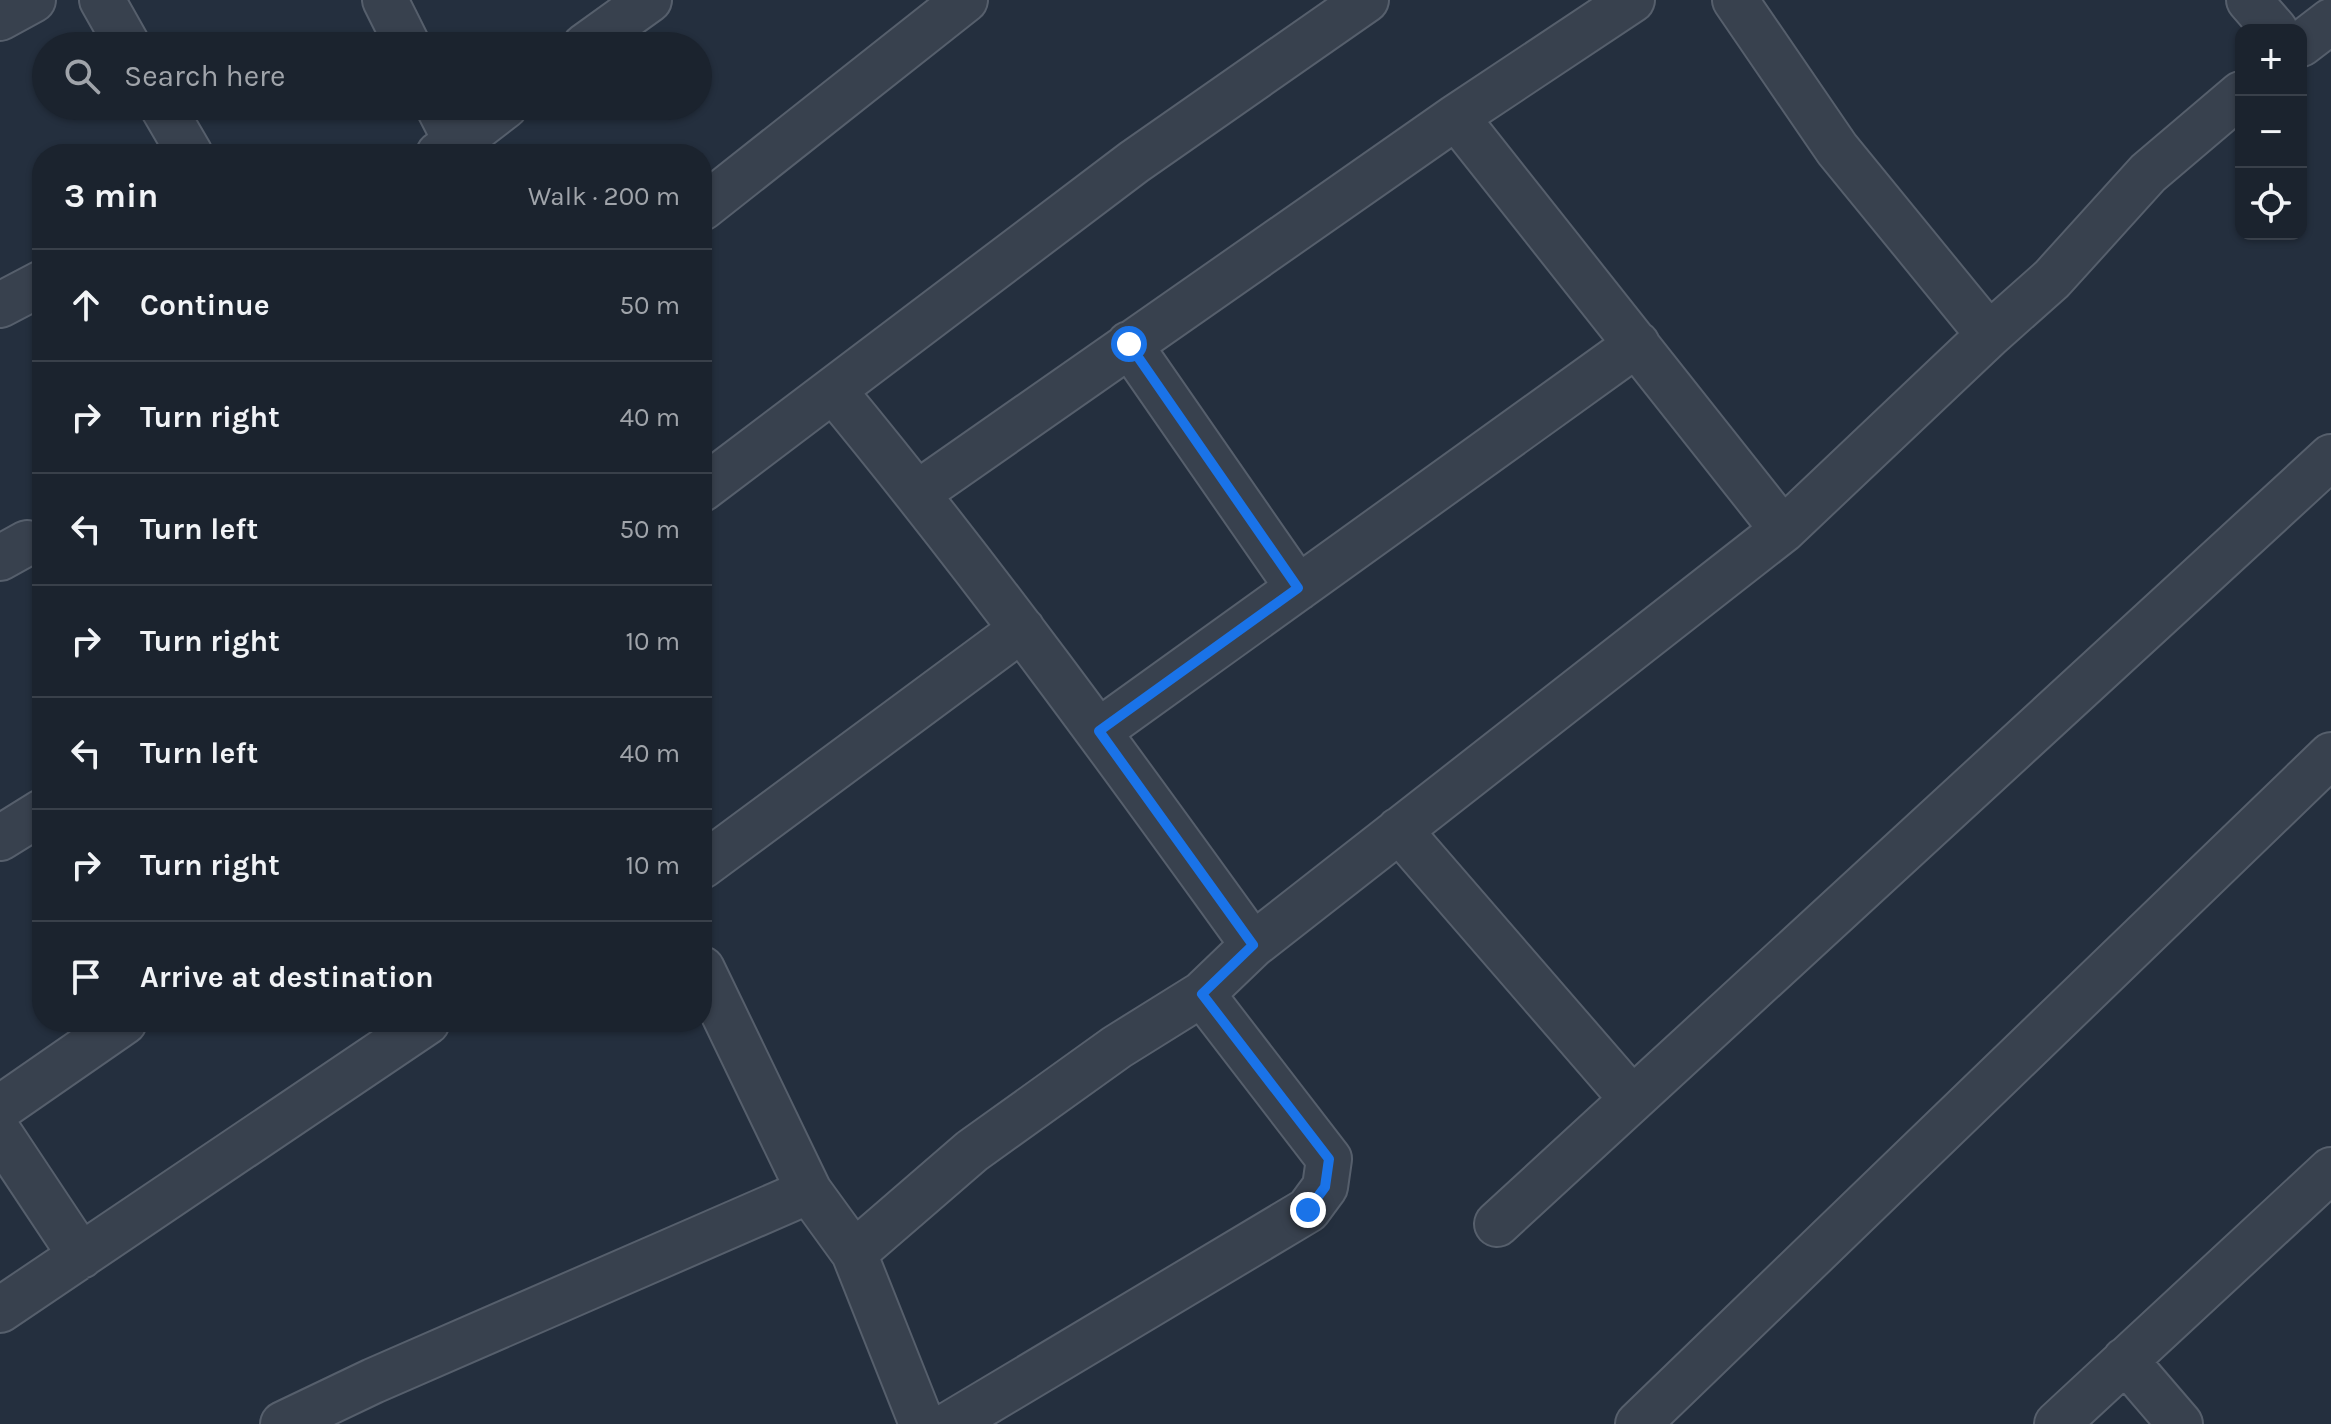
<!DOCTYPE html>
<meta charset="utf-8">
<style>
:root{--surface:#1b232e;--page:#282f3a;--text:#f1f3f6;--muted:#a0a4aa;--line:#39404a}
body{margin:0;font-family:Karla,sans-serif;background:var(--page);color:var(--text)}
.controls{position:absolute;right:24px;top:24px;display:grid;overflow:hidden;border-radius:16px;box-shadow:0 2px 6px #0004}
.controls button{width:72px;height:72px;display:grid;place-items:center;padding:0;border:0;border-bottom:2px solid var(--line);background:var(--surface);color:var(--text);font:40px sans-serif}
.stop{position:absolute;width:24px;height:24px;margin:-18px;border:6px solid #1a73e8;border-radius:50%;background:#fff}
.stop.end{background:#1a73e8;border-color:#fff;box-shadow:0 2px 8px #0008}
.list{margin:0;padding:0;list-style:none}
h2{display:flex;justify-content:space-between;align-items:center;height:104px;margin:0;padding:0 32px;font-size:34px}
h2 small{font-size:26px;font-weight:400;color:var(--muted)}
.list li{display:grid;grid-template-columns:52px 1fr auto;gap:24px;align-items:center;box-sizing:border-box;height:112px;padding:0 32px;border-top:2px solid var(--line)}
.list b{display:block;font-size:30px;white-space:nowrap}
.list em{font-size:26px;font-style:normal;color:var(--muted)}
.icon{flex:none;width:44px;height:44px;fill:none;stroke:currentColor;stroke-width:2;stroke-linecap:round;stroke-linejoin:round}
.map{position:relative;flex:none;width:2331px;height:1424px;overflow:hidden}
.search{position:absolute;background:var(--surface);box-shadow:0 2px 6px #0004;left:32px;top:32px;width:680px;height:88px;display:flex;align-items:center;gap:20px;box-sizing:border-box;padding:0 28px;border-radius:44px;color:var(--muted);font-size:30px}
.panel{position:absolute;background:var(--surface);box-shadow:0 2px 6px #0004;left:32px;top:144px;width:680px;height:888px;border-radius:32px}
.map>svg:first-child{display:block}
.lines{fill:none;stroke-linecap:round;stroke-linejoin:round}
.minor-casing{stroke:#565f6c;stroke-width:48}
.minor{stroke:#38414e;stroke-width:44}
.route{stroke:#1a73e8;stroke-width:10}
</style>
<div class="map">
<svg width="2331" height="1424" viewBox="0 0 2331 1424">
<rect width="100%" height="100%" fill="#242f3e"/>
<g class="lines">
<defs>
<path id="minor" d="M102 0 128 46
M385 0 408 46
M1735 0 1837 149 1989 335
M2249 0 2275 30
M0 18 33 0
M2301 44 2331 21
M585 46 649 0
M162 106 190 154
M438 106 457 143 439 154
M1456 117 1783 530
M457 143 505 106
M702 208 965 0
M0 305 42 283
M1129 344 1298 588
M833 390C981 569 1117 756 1253 945
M702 489 1134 162 1366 0
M918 493 1456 117 1632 0
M0 558 27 543
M1099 731 1637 344
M1399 830 1632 1099
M0 838 42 812
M702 866 1022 629
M702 969 809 1191 854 1253 922 1424
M0 1108 124 1022
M0 1134 81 1256
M1497 1224 2331 457
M854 1253 972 1151 1117 1047 1202 994 1253 945 1783 530 1989 335 2052 279 2148 173 2241 94
M0 1310 427 1022
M2125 1360 2180 1424
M283 1424 373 1381 809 1191
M950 1424 1308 1210 1325 1187 1329 1159 1202 994
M1638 1424 2331 755
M2057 1424 2331 1170"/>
</defs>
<use href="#minor" class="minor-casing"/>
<use href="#minor" class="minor"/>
</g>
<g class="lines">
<path class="route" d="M1129 344 1298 588 1099 731 1253 945 1202 994 1329 1159 1325 1187 1308 1210"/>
</g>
</svg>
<div class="controls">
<button>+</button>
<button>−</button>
<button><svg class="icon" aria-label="locate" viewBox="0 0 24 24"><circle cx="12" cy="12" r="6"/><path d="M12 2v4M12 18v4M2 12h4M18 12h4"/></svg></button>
</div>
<div class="stop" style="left:1129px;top:344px"></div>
<div class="stop end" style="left:1308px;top:1210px"></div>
<div class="search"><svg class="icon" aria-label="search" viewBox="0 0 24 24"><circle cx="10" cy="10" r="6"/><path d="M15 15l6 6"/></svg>Search here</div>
<section class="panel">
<h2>3 min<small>Walk · 200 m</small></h2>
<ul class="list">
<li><svg class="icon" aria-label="ahead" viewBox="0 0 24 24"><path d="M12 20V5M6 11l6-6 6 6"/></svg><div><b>Continue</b></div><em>50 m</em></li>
<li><svg class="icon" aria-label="right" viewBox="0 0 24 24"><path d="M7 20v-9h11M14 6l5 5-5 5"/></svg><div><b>Turn right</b></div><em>40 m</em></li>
<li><svg class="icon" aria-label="left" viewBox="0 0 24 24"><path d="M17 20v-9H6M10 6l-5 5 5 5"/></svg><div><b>Turn left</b></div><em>50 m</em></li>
<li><svg class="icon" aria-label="right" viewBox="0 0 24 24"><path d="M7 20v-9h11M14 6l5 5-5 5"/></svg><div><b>Turn right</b></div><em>10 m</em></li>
<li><svg class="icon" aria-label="left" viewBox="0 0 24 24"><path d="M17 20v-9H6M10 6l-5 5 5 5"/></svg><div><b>Turn left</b></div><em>40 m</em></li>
<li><svg class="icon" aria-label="right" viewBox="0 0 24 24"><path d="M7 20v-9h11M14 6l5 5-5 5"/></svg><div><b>Turn right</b></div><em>10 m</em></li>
<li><svg class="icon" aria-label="arrive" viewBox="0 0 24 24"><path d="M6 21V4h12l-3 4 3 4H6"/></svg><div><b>Arrive at destination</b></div></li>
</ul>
</section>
</div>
